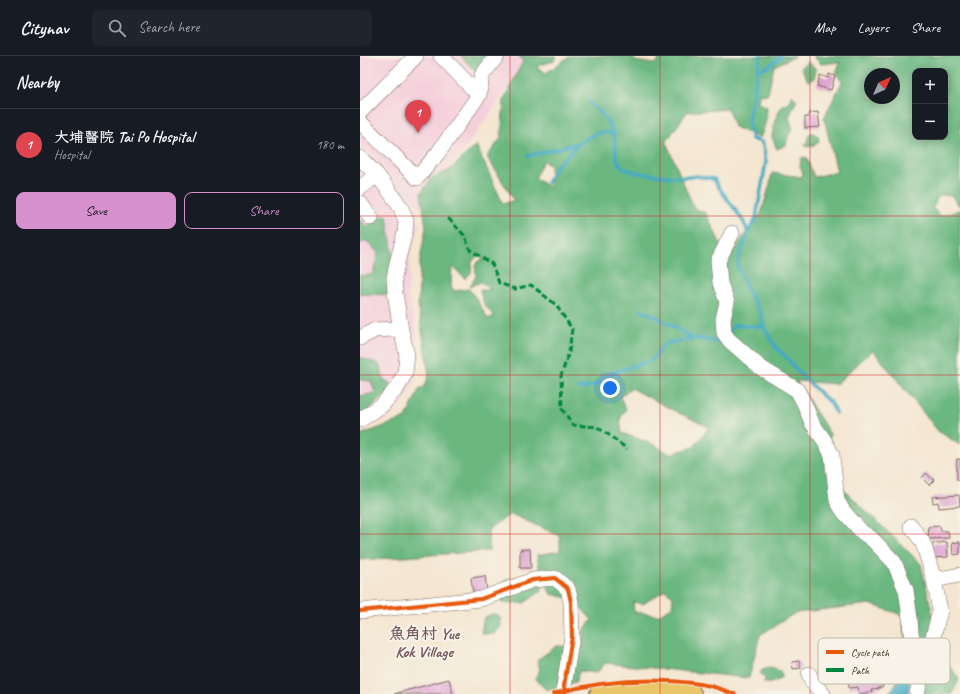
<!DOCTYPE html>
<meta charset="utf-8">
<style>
:root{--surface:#171b24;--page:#20242c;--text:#f1f3f6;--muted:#9ea1a6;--line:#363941;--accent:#d690ce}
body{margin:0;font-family:Caveat,"LXGW WenKai TC",sans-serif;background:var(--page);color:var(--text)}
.controls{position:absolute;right:12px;top:12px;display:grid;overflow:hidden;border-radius:8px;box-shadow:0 2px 10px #0003}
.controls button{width:36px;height:36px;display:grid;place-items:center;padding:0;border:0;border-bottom:1px solid var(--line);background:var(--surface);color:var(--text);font:20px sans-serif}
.compass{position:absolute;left:504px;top:12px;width:36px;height:36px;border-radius:50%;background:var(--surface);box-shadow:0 2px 10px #0003;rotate:45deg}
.you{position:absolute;left:250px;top:332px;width:14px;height:14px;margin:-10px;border:3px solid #fff;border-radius:50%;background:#1a73e8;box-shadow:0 0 0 6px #1a73e833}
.badge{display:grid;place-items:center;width:26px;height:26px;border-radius:50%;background:var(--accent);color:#fff;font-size:13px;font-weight:700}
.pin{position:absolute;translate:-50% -33px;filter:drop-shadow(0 1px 2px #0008)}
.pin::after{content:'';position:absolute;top:21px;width:14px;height:12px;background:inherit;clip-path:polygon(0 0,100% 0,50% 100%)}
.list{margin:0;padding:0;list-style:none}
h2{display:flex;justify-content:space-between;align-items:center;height:52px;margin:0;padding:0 16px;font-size:17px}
h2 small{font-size:13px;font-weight:400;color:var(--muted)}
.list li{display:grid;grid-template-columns:26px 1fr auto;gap:12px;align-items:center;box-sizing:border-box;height:72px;padding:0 16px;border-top:1px solid var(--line)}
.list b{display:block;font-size:15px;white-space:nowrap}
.list p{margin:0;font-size:13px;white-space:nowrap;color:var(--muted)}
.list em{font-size:13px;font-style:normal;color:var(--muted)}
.actions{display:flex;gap:8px;padding:12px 16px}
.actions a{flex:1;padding:9px 0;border:1px solid var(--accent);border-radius:8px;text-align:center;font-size:14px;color:var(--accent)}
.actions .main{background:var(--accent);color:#111}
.icon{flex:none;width:22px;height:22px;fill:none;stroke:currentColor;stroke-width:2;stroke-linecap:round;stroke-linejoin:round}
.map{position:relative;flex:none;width:600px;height:638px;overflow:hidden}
header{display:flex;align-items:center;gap:24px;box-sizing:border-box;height:56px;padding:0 20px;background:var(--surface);border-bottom:1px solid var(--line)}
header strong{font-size:19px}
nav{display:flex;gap:22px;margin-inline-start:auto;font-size:14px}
.search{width:280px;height:36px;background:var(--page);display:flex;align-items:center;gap:10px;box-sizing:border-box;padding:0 14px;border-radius:8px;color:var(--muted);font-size:15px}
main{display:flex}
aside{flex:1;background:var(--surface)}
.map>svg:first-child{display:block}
.built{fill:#f5cfdb}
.forest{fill:#6ab780;stroke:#52704f;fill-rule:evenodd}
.water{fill:#43aac3;stroke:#3f6a70}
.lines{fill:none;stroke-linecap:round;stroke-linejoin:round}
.stream{stroke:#43aac3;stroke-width:3.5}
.building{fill:#dea1d1}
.minor-casing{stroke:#7c6c5d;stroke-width:16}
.major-casing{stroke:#7c6c5d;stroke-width:22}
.minor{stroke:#fff;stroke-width:15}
.major{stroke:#e9c769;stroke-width:20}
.quiet{stroke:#00873e;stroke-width:3;stroke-dasharray:6 3;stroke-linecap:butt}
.cycleway-casing{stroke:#f7f3e8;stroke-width:6}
.cycleway{stroke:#e8590c;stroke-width:4}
.grid{fill:none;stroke:#d62828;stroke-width:1;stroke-opacity:0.55}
.labels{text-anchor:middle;stroke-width:4;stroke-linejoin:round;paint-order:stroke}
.quarter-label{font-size:16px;font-weight:bold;fill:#74545d;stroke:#f7f3e8}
.key{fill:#f7f3e8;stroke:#bfb7ab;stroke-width:1}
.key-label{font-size:11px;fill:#3b2a1e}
</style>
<header>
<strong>Citynav</strong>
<div class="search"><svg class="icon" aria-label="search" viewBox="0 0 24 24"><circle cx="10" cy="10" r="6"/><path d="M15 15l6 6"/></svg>Search here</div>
<nav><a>Map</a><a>Layers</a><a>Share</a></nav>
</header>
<main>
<aside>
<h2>Nearby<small></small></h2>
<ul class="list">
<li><span class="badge" style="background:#e0444e">1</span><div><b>大埔醫院 Tai Po Hospital</b><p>Hospital</p></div><em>180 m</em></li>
</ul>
<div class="actions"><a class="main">Save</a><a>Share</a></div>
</aside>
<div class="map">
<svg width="600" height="638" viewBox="0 0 600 638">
<rect width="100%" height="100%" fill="#f7f3e8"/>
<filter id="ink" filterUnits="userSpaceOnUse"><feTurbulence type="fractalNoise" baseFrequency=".025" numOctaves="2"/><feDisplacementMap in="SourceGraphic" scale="8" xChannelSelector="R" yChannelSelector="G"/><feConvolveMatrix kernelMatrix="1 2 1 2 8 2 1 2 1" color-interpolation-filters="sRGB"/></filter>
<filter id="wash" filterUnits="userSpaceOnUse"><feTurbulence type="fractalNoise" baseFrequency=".012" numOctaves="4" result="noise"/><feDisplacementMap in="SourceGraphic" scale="16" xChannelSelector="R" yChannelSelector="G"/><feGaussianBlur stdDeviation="0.9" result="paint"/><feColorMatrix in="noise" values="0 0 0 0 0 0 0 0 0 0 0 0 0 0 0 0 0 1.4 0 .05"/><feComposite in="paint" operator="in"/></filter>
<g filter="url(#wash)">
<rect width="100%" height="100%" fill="#f4e6d1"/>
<path class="built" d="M0 0H169L124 66 60 152 52 142 0 88Z
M0 91 46 137 56 151 59 170 51 198 48 238 56 273 58 300 55 322 48 340 28 363 0 375Z"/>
<path class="forest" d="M101 0H124L127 3 117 17Z
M159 0H196L194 5 176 10 186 17 210 0H272L275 5 295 8 302 0H435L414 10 408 38 399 39 398 47 407 51C407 62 405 71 400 82L374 71 368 53 327 56 306 86 334 152 346 157 367 202 401 158 410 128 412 117 442 121 443 117 440 111 441 102 446 101 454 121 477 116 464 62 482 26 476 17 480 6 461 8 454 1V0H515L516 2 519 0H600V151C598 146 594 145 592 140L581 139 576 144 575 148 572 152 581 160 594 156 600 153V389L578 375 513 294 476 328 436 325 470 378 464 414 561 508 577 579 573 602 589 609 599 623 592 638H564L560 608 548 604 542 559 510 548 435 557 400 579 389 622 245 607 237 617 219 615 216 626 186 634 175 622 180 613 177 604 197 590 223 591V575L232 564 213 543 191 538 180 517 177 499 200 495V480L151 458 128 474 129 495 0 504V379L46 362 59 334 65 330 69 319 58 249 60 204 66 171 61 137 72 122 90 114 116 89 143 148 154 144 127 101 141 82 144 44 163 5ZM555 15H585V81H555ZM510 18H534V42H510ZM183 105 190 110V132L175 122ZM120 197 123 204H120L115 209 116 220 110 230 121 226 131 234H120L124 248 134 260 128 263 115 241 109 233 94 235 91 230 92 210 105 223 111 217 112 206ZM271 332 319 357 349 371 334 391 310 398 295 389 262 377 260 363 266 353 260 341ZM305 534 313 540 312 551 298 559 274 556 273 546 283 548Z
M448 6 456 13 454 23 448 25 441 11Z
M432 39 437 44 429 61 433 73 428 80 426 89 417 93 412 81 415 64 421 51 430 46Z
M451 76 458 80 459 86 455 89 446 91 444 88 447 87 448 81Z
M27 159 33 199 28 239 0 238V219L4 220 13 218 18 197 7 185 0 187V164L6 171 21 160Z
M0 301 19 308 24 324 29 326 30 334 0 362V340L15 337 11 325 0 324Z
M177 520 182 531 180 536 164 547H142L136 535 147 523Z
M136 558 140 561 141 570 134 578H123L121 576 124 561Z
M409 612 417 613 421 617V622C415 626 411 628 404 627L405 622 400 618 402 614Z"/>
<path class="water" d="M541 622H546L550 627 548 638H527C529 635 532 634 534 631 537 627 536 624 541 622Z"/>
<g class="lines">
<path class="stream" d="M398 14 409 10 421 0
M230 47 241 57 248 66 254 78 256 98 258 106 264 113 279 117 313 121H329L337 120 354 123C361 139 385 161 387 175 388 188 376 198 378 211L388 236 400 256 404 271 417 293 424 299 441 319 467 344 470 346 476 357
M168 100 219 87 233 79 244 76 254 78
M187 127 196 110 209 98 218 88
M387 177 393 168 396 162 406 106 403 89 401 86 392 83 388 63 391 51 400 0
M280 254C299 261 316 271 333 283L336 282 356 286 361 284 363 282
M369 276 374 269 404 271
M219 332H225L235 329 240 327 255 316 279 308 287 307 293 303 303 290 307 287 333 283"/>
</g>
<g id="blocks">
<path class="building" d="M469 18 475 20 471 34 457 30 460 19 468 22Z
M458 56 460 71 445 72V61H449V57Z
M597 403H600V424H597Z
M566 417 574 424 569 429 562 422Z
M599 439 600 450 579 452 578 446 573 447 572 441Z
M580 470 581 475H588L589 482 569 483 568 471Z
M587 486 588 501 573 502 572 488Z
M600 486V498L593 499 592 487Z
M170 493 171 512H160V494Z
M125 520 127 535 113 537 111 522Z
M439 605 441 612 433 613 432 606Z
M525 610 526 620H522L523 631H519V633L511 634 512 636 499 638 498 631 489 632 487 614 498 613 499 619 515 617 514 611Z
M89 623 93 638H34Z"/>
</g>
</g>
<g filter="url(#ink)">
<use href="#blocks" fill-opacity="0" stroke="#7c6c5d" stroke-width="1"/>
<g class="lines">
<defs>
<path id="minor" d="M81 0 119 39
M0 56 56 0
M0 66 57 122 78 97 119 39 122 19 137 0
M0 102 17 119 33 140 41 152 46 165 45 176 37 207 34 222 35 237 41 274 47 299 45 317 37 332 22 349 0 364
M0 132 17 119
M0 147 11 162
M372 177 358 205 360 227 367 246 363 263 364 277 369 284 401 312 437 334 445 349 452 367 464 384 472 399 477 445 484 456 502 476 512 483 534 506 546 534 550 562 551 577 561 621 557 638
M0 282 15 274 33 273 41 274
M551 470 562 485 565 493 574 524 580 555 566 607 561 621
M574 524 600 519
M0 555 121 543 173 524 195 522 208 533 211 546 212 580 204 630 205 638
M449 618 453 627 463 638"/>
<path id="major" d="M240 638C271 633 300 633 331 638"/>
</defs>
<use href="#minor" class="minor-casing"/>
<use href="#major" class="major-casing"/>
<use href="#minor" class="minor"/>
<use href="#major" class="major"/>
<path class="quiet" d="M88 162 105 180 110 194 132 208 139 227 155 233 171 229 196 249 212 273 209 296 201 320 202 353 213 369 237 371 249 379 267 393"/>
<defs>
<path id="cycleway" d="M0 555 121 543 173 524 195 522 208 533 211 546 212 580 204 630 205 638
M193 638C232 627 269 623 309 625 324 626 340 627 354 631 361 633 368 636 375 638"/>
</defs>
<use href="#cycleway" class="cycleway-casing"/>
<use href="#cycleway" class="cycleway"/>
</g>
</g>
<path class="grid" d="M150 0V638M300 0V638M450 0V638M0 160H600M0 319H600M0 478H600"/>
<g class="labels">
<g class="quarter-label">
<text x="64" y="583">魚角村 Yue<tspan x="64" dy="18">Kok Village</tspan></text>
</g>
</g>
<rect x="458" y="582" width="132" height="46" rx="6" class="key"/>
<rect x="466" y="594" width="18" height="4" fill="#e8590c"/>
<rect x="466" y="612" width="18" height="4" fill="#00873e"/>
<g class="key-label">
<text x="491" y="600">Cycle path</text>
<text x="491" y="618">Path</text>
</g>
</svg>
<div class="controls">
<button>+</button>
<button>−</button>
</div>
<svg class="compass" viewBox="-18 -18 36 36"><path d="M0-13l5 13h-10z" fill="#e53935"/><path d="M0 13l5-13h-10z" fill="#9ea1a6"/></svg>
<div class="you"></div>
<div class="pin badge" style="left:58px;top:77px;background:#e0444e">1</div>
</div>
</main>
